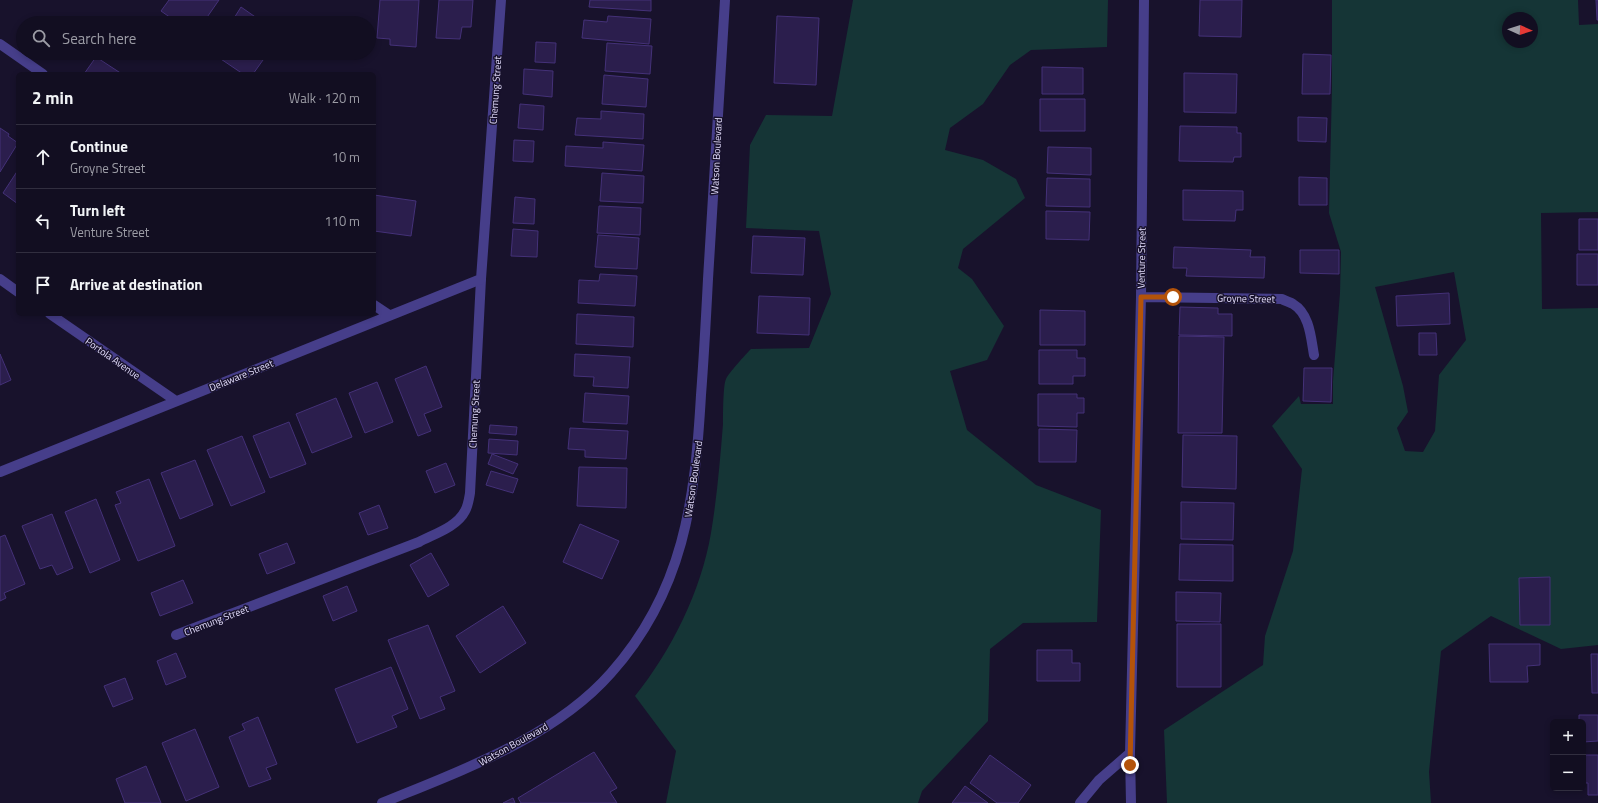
<!DOCTYPE html>
<meta charset="utf-8">
<style>
:root{--surface:#120e21;--page:#1f1c2e;--text:#f1f3f6;--muted:#9c9ca5;--line:#312e3f}
body{margin:0;font-family:"Titillium Web",sans-serif;background:var(--page);color:var(--text)}
.controls{position:absolute;right:12px;bottom:12px;display:grid;overflow:hidden;border-radius:6px;box-shadow:0 2px 6px #0003}
.controls button{width:36px;height:36px;display:grid;place-items:center;padding:0;border:0;border-bottom:1px solid var(--line);background:var(--surface);color:var(--text);font:20px sans-serif}
.compass{position:absolute;left:1502px;top:12px;width:36px;height:36px;border-radius:50%;background:var(--surface);box-shadow:0 2px 6px #0003;rotate:93deg}
.stop{position:absolute;width:12px;height:12px;margin:-9px;border:3px solid #b45309;border-radius:50%;background:#fff}
.stop.end{background:#b45309;border-color:#fff;box-shadow:0 1px 4px #0008}
.list{margin:0;padding:0;list-style:none}
h2{display:flex;justify-content:space-between;align-items:center;height:52px;margin:0;padding:0 16px;font-size:17px}
h2 small{font-size:13px;font-weight:400;color:var(--muted)}
.list li{display:grid;grid-template-columns:26px 1fr auto;gap:12px;align-items:center;box-sizing:border-box;height:64px;padding:0 16px;border-top:1px solid var(--line)}
.list b{display:block;font-size:15px;white-space:nowrap}
.list p{margin:0;font-size:13px;white-space:nowrap;color:var(--muted)}
.list em{font-size:13px;font-style:normal;color:var(--muted)}
.icon{flex:none;width:22px;height:22px;fill:none;stroke:currentColor;stroke-width:2;stroke-linecap:round;stroke-linejoin:round}
.map{position:relative;flex:none;width:1598px;height:803px;overflow:hidden}
.search{position:absolute;background:var(--surface);box-shadow:0 2px 6px #0003;left:16px;top:16px;width:360px;height:44px;display:flex;align-items:center;gap:10px;box-sizing:border-box;padding:0 14px;border-radius:22px;color:var(--muted);font-size:15px}
.panel{position:absolute;background:var(--surface);box-shadow:0 2px 6px #0003;left:16px;top:72px;width:360px;height:244px;border-radius:6px}
.map>svg:first-child{display:block}
.green{fill:#153536;fill-rule:evenodd}
.building{fill:#2b1e4d;stroke:#443178}
.lines{fill:none;stroke-linecap:round;stroke-linejoin:round}
.lane{stroke:#463e8a;stroke-width:10}
.street{stroke:#463e8a;stroke-width:10}
.route{stroke:#b45309;stroke-width:5}
.labels{text-anchor:middle;stroke-width:3;stroke-linejoin:round;paint-order:stroke}
.street-label{font-size:10px;fill:#e4defe;stroke:#18122c}
</style>
<div class="map">
<svg width="1598" height="803" viewBox="0 0 1598 803">
<rect width="100%" height="100%" fill="#18122c"/>
<path class="green" d="M853 0H1108L1107 47 1031 50 1010 65 983 104 950 128 945 150 983 160 1016 179 1025 198 963 249 958 268 972 279 1004 326 987 360 950 371 967 430 1036 485 1101 510 1097 622 1023 623 990 649 988 721 922 791 918 803H666L676 751 635 696C672 650 701 591 711 533 717 497 720 461 723 424 723 415 723 385 726 379 728 374 746 354 751 349L809 348 831 294 819 231 746 228 750 145 766 115 832 116Z
M1332 0H1578L1579 25 1598 24V212L1541 213 1542 309 1598 308V645L1561 649 1491 616 1441 651 1429 772 1431 803H1167L1164 730 1263 665 1265 636 1293 551 1302 469 1272 426 1299 396 1301 404H1333V381L1340 293 1341 252 1329 213 1332 87ZM1508 18H1532V42H1508ZM1454 272 1466 340 1439 375 1435 431 1423 452 1405 451 1397 428 1408 412 1403 386 1375 287Z"/>
<path class="building" d="M169 0H219L203 23H178L161 11Z
M380 0H419L416 47 390 45V39L377 38Z
M439 0H473L471 27H462L460 39 436 38Z
M590 0H651V11L589 7Z
M1200 0H1242L1241 37 1199 36Z
M1596 0H1598V20H1597Z
M241 7 264 23H231Z
M608 16 651 19 649 44 582 38 584 20 607 22Z
M777 16 819 18 816 85 774 83Z
M536 42 556 43 555 63 535 62Z
M607 43 652 46 650 74 605 71Z
M212 53H268L253 74H243Z
M1303 54 1331 55 1330 94H1302Z
M96 57 122 74H84Z
M1042 67 1083 68V94H1042Z
M524 69 553 71 552 97 523 94Z
M1184 73 1237 74 1236 113 1184 112Z
M604 75 648 79 646 107 602 104Z
M1040 99H1085V131H1040Z
M520 104 544 106 543 130 518 128Z
M601 111 644 114 643 139 575 135 577 118 601 119Z
M1298 117 1327 118 1326 142 1298 141Z
M1180 126 1237 127V133H1241V157H1234L1233 162 1179 161Z
M0 128 9 134 8 136 18 143 0 172Z
M514 140 534 141 533 162 513 161Z
M603 142 644 145 642 171 565 166 566 146 603 148Z
M1048 147 1091 148V175L1047 173Z
M18 170V204L3 193Z
M602 173 644 176 643 203 600 201Z
M1299 177 1327 178V205H1299Z
M1047 178 1090 179V207L1046 206Z
M1183 190 1243 191V210H1236L1235 221 1183 220Z
M374 195 416 201 411 236 374 231Z
M515 197 535 199 534 224 513 223Z
M599 206 641 208 640 235 597 233Z
M1046 211 1090 212 1089 240 1046 239Z
M1579 219H1598V250H1579Z
M513 229 538 231 537 257 511 256Z
M598 235 639 238 637 269 595 267Z
M753 236 805 238 803 275 751 273Z
M1174 247 1251 250 1250 257H1265L1264 278 1186 276 1187 268H1173Z
M1300 250H1339V274L1300 273Z
M1577 254H1598V285H1577Z
M600 274 637 276 635 306 578 303 579 280 599 281Z
M1449 293 1450 324 1397 326 1396 296Z
M759 296 810 298 809 335 757 333Z
M1180 307 1218 308V314H1232V336L1179 335Z
M1040 310 1085 311V345H1040Z
M577 314 634 317 633 347 576 344Z
M1419 333H1436L1437 355H1419Z
M1179 336 1224 337 1222 433H1178Z
M1039 350H1077V358H1085V376H1073V384H1039Z
M0 354 11 380 0 385Z
M575 354 630 357 628 388 593 386 594 377 574 376Z
M426 366 442 407 424 414 431 431 418 436 395 379Z
M1304 368H1332L1331 402 1303 401Z
M377 382 393 422 365 433 349 393Z
M585 393 629 396 627 424 583 422Z
M1038 394H1077V398H1084V413H1077V427L1038 426Z
M336 398 352 437 312 453 296 414Z
M289 422 306 464 270 478 253 436Z
M490 425 517 427 516 435 489 433Z
M570 428 628 431 626 459 585 457V450L568 449Z
M1039 429 1077 430 1076 462H1039Z
M1183 435 1237 436 1236 489 1182 487Z
M242 436 265 492 231 506 207 450Z
M489 439 518 441 517 455 488 453Z
M492 454 518 464 513 474 488 464Z
M195 460 213 505 180 519 161 473Z
M446 463 455 485 435 493 426 471Z
M579 467 627 468 626 508 577 506Z
M491 471 518 479 513 493 486 485Z
M149 479 175 546 138 561 115 505 121 503 116 492Z
M96 499 120 560 90 573 65 512Z
M1181 502 1234 503 1233 540 1181 539Z
M379 505 388 528 368 535 359 513Z
M52 514 73 568 57 575 52 565 40 569 22 526Z
M580 524 619 541 602 579 563 562Z
M5 535 25 584 4 593 6 598 0 601V537Z
M287 543 295 563 267 574 259 554Z
M1180 544 1233 545V581L1179 580Z
M431 553 449 585 428 597 410 565Z
M1550 577V625H1520L1519 578Z
M183 580 193 603 160 616 151 593Z
M347 586 357 611 333 621 323 596Z
M1176 592 1221 593 1220 622 1176 621Z
M503 606 526 643 480 673 456 636Z
M1177 624H1221V687H1177Z
M428 625 455 691 440 697 445 709 420 719 388 640Z
M1489 644H1540V665L1527 666 1528 682H1490Z
M1037 650H1072V663H1080V681H1037Z
M176 653 186 677 166 685 157 661Z
M1591 654H1598V693H1592Z
M391 667 408 709 392 716 397 727 357 743 335 689Z
M125 678 133 699 113 707 104 686Z
M1579 715H1598V741L1583 742V722H1579Z
M258 717 277 764 266 768 271 779 249 787 229 737 245 730 242 724Z
M195 729 219 787 186 801 162 743Z
M594 752 617 788 610 792 617 803H521L518 798Z
M990 755 1031 785 1018 803H997L970 783Z
M1583 755H1598V795H1588V783H1583Z
M146 766 161 803H125L116 779Z
M965 786 988 803H952Z
M513 798 515 803H503Z"/>
<g class="lines">
<path class="lane" d="M176 635 419 542C434 534 457 527 465 511 468 506 469 499 470 493L481 279"/>
<path class="street" d="M0 44 43 74
M0 279 18 292
M1141 297 1282 299C1285 301 1290 302 1293 304 1310 314 1311 339 1314 355
M374 305 389 315
M50 314 176 401
M0 472 481 279 501 0
M382 803C460 771 554 738 611 673 684 591 695 500 701 395 704 356 706 318 708 279 714 186 720 93 725 0
M1080 803 1099 780 1130 753
M1131 803 1130 753 1141 297 1144 0"/>
</g>
<g class="lines">
<path class="route" d="M1130 765 1141 297H1173"/>
</g>
<g class="labels">
<g class="street-label">
<text transform="translate(495 90) rotate(-86)" y="4">Chemung Street</text>
<text transform="translate(716 156) rotate(-87)" y="4">Watson Boulevard</text>
<text transform="translate(1141 258) rotate(-89)" y="4">Venture Street</text>
<text transform="translate(1246 298) rotate(1)" y="4">Groyne Street</text>
<text transform="translate(113 358) rotate(35)" y="4">Portola Avenue</text>
<text transform="translate(241 375) rotate(-22)" y="4">Delaware Street</text>
<text transform="translate(474 414) rotate(-87)" y="4">Chemung Street</text>
<text transform="translate(693 479) rotate(-82)" y="4">Watson Boulevard</text>
<text transform="translate(216 620) rotate(-21)" y="4">Chemung Street</text>
<text transform="translate(513 744) rotate(-29)" y="4">Watson Boulevard</text>
</g>
</g>
</svg>
<div class="controls">
<button>+</button>
<button>−</button>
</div>
<svg class="compass" viewBox="-18 -18 36 36"><path d="M0-13l5 13h-10z" fill="#e53935"/><path d="M0 13l5-13h-10z" fill="#9c9ca5"/></svg>
<div class="stop" style="left:1173px;top:297px"></div>
<div class="stop end" style="left:1130px;top:765px"></div>
<div class="search"><svg class="icon" aria-label="search" viewBox="0 0 24 24"><circle cx="10" cy="10" r="6"/><path d="M15 15l6 6"/></svg>Search here</div>
<section class="panel">
<h2>2 min<small>Walk · 120 m</small></h2>
<ul class="list">
<li><svg class="icon" aria-label="ahead" viewBox="0 0 24 24"><path d="M12 20V5M6 11l6-6 6 6"/></svg><div><b>Continue</b><p>Groyne Street</p></div><em>10 m</em></li>
<li><svg class="icon" aria-label="left" viewBox="0 0 24 24"><path d="M17 20v-9H6M10 6l-5 5 5 5"/></svg><div><b>Turn left</b><p>Venture Street</p></div><em>110 m</em></li>
<li><svg class="icon" aria-label="arrive" viewBox="0 0 24 24"><path d="M6 21V4h12l-3 4 3 4H6"/></svg><div><b>Arrive at destination</b></div></li>
</ul>
</section>
</div>
